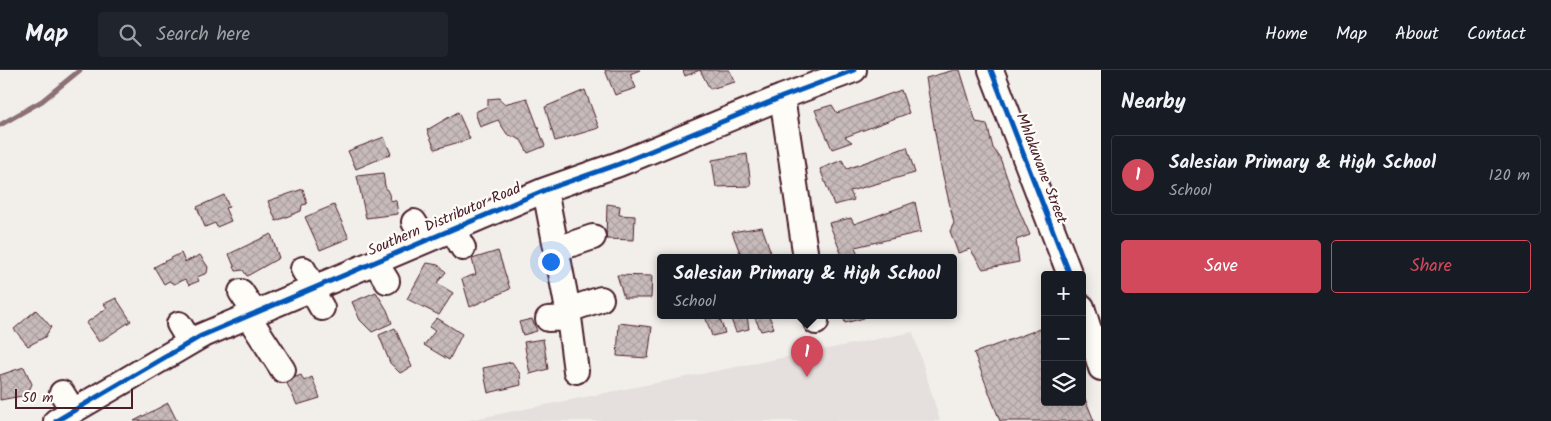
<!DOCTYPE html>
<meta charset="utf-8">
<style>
:root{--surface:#171b24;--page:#20242c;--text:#f1f3f6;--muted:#9ea1a6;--line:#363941;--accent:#d1495b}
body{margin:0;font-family:Kalam,sans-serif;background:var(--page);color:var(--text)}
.controls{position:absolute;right:15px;bottom:15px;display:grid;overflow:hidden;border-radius:5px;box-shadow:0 2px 12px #0003}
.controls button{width:45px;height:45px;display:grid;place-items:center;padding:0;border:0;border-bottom:1px solid var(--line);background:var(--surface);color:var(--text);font:25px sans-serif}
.scale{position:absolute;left:15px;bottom:12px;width:118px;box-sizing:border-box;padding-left:5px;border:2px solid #4a1f2b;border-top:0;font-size:14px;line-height:18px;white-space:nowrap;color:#4a1f2b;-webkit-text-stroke:4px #fdfcf7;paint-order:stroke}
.you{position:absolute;left:550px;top:191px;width:18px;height:18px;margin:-12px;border:4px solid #fff;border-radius:50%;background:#1a73e8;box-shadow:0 0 0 8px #1a73e833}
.badge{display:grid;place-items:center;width:32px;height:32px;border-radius:50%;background:var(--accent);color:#fff;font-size:16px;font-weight:700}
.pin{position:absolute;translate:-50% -41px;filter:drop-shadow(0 1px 2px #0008)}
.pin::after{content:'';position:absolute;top:26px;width:18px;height:15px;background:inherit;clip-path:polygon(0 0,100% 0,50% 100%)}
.popup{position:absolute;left:657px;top:184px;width:300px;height:65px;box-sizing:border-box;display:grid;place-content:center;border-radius:5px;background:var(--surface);filter:drop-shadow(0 1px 4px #0005);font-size:16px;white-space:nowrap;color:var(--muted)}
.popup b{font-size:19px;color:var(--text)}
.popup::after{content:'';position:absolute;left:50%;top:100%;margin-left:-10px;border:10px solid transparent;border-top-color:var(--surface)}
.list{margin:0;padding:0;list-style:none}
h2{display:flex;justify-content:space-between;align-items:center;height:65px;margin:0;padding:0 20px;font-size:21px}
h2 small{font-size:16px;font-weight:400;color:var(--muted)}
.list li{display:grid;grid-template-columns:32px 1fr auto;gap:15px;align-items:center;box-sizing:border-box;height:80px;margin:0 10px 10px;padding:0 10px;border:1px solid var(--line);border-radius:5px}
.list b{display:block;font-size:19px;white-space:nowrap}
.list p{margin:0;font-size:16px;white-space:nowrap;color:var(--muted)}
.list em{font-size:16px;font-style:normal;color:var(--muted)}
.actions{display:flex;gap:10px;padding:15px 20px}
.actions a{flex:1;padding:11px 0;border:1px solid var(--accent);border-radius:5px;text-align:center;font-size:18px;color:var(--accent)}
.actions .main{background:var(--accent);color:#fff}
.icon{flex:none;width:28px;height:28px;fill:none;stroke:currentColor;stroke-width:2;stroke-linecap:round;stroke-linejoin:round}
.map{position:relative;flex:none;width:1101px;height:351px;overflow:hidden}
header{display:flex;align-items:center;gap:30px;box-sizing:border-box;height:70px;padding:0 25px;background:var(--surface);border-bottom:1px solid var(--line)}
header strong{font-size:24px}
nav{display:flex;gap:28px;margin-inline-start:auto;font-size:18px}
.search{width:350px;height:45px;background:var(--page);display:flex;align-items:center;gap:12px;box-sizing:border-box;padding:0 18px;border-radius:5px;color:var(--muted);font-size:19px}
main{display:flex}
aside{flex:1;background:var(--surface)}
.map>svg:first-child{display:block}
.built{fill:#e5dfdd}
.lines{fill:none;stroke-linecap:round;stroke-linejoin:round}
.stream{stroke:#8b6f75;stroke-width:5}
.building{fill:url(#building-cross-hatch);stroke:#4a1f2b}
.minor-casing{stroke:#4a1f2b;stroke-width:28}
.minor{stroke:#fdfcf7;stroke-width:24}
.cycleway-casing{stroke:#fdfcf7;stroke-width:8}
.cycleway{stroke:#0057b8;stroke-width:5}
.labels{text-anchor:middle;stroke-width:4.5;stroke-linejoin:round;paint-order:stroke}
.street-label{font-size:15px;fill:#4a1f2b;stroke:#fdfcf7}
</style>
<header>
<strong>Map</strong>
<div class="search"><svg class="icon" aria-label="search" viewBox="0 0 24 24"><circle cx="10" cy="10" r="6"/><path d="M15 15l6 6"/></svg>Search here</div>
<nav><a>Home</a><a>Map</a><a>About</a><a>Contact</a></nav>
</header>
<main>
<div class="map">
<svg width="1101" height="351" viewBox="0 0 1101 351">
<defs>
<pattern id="building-cross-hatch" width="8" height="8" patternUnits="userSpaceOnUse" patternTransform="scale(1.25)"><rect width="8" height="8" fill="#c8bbbb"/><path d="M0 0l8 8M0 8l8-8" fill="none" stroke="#ada0a1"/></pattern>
</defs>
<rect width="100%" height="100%" fill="#f2efeb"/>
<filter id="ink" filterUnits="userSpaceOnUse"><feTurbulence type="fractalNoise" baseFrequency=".02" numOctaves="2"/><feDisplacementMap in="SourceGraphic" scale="10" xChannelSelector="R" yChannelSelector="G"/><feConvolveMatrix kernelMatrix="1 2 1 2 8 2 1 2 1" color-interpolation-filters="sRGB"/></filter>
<g filter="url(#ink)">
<path class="built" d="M913 262 940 351H464Z"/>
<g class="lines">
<path class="stream" d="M0 55 42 31 80 0"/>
</g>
<path class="building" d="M605 0H640L630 4 636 18 615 25Z
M683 0H729L735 12 710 19 700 0 685 6Z
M954 0H960L976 52 987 54 993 78 1000 88 1016 133 1030 165 1016 170 1019 192 983 199 970 179 958 183 950 161 954 153 940 93 926 8Z
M585 20 599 58 555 71 545 37Z
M901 20 909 43 845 67 852 72 832 79 815 40 832 35 837 43Z
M499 28 504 34 527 28 545 76 528 83 521 70 507 64 498 50 480 57 475 42 488 36V29Z
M458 42 470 69 435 79 427 60Z
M384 67 391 84 356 99 348 81Z
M907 77 915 103 850 121 854 130 834 135 820 99 842 90 847 99Z
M747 84 751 116 716 117 712 90Z
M383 103 385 116 389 124 390 130 396 131 398 144 366 148 357 106Z
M303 119 307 134 302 135 301 141 276 151 268 131Z
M224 125 229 137 225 138 231 151 217 157 215 153 205 157 197 137Z
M915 132 921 162 855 177 858 186 843 188 829 153 851 148 854 154Z
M607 134 620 136 619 145 635 146 634 170 606 169Z
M334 135 349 168 320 180 305 147Z
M762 157 771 183 757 188H742L732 162Z
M271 164 279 188 247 206 243 200 236 201 229 184Z
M498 181 510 219 470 237 462 209 476 204 472 189Z
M181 183 185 192 200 185 208 197 207 203 197 207 199 211 189 215 185 209 174 214 169 211 164 214 154 197Z
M427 193 438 195 446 202 437 213 453 223 439 245 407 229Z
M617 205 652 206 651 228H624Z
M376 222 387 240 392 253 372 262 360 250 352 232Z
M116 228 131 251 99 272 86 253 107 238 104 234Z
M36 240 51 257 45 267 28 276 14 259Z
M705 246H747L749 259 736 262 730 247 720 249 725 263 712 266Z
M754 246H769L774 258 761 261Z
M843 246H864V248L845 253Z
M437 248 462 264 449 290 424 275 435 261 429 257Z
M532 249 537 261 523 265 519 252Z
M619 253 652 257 648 288 617 286Z
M1045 257V332H1082V321L1094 351H1000L974 283Z
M395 258 412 297 400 303 390 293 379 265Z
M543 269 548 299 530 304 524 272Z
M512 292 520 304 521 315 488 323 483 298Z
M24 297 32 314 27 325 0 330V305Z
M301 305 304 311 312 307 320 328 297 335 286 311Z
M168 333 177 351H134Z"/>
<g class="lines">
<defs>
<path id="minor" d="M991 0 1070 205
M782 27 806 188
M545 120 568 240 576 301
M414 152 425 170
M452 159 463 178
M557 179 593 167
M375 192 387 211
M303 199 314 218
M311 219 322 238
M241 222 255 243
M1082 237 1101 298
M568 240 601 229
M248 246 283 300
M815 246 816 252
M548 249 569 248
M179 254 190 272
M62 323 73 341
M56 351 201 266 545 120 619 94 782 27 854 0"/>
</defs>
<use href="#minor" class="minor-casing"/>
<use href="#minor" class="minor"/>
<defs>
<path id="cycleway" d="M991 0 1070 205
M56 351 201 266 545 120 619 94 782 27 854 0"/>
</defs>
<use href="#cycleway" class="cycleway-casing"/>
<use href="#cycleway" class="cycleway"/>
</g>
</g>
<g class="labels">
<g class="street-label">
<text transform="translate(1042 98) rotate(69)" y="5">Mhlakuvane Street</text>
<text transform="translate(444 149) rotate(-23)" y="5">Southern Distributor Road</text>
</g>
</g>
</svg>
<div class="controls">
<button>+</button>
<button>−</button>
<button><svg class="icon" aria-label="layers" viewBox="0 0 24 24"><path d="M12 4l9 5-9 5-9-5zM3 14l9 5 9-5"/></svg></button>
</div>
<div class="scale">50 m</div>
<div class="you"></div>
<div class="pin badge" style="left:807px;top:307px">1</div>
<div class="popup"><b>Salesian Primary &amp; High School</b>School</div>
</div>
<aside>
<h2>Nearby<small></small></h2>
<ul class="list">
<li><span class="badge">1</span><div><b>Salesian Primary &amp; High School</b><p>School</p></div><em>120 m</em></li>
</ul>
<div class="actions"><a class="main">Save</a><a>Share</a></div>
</aside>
</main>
